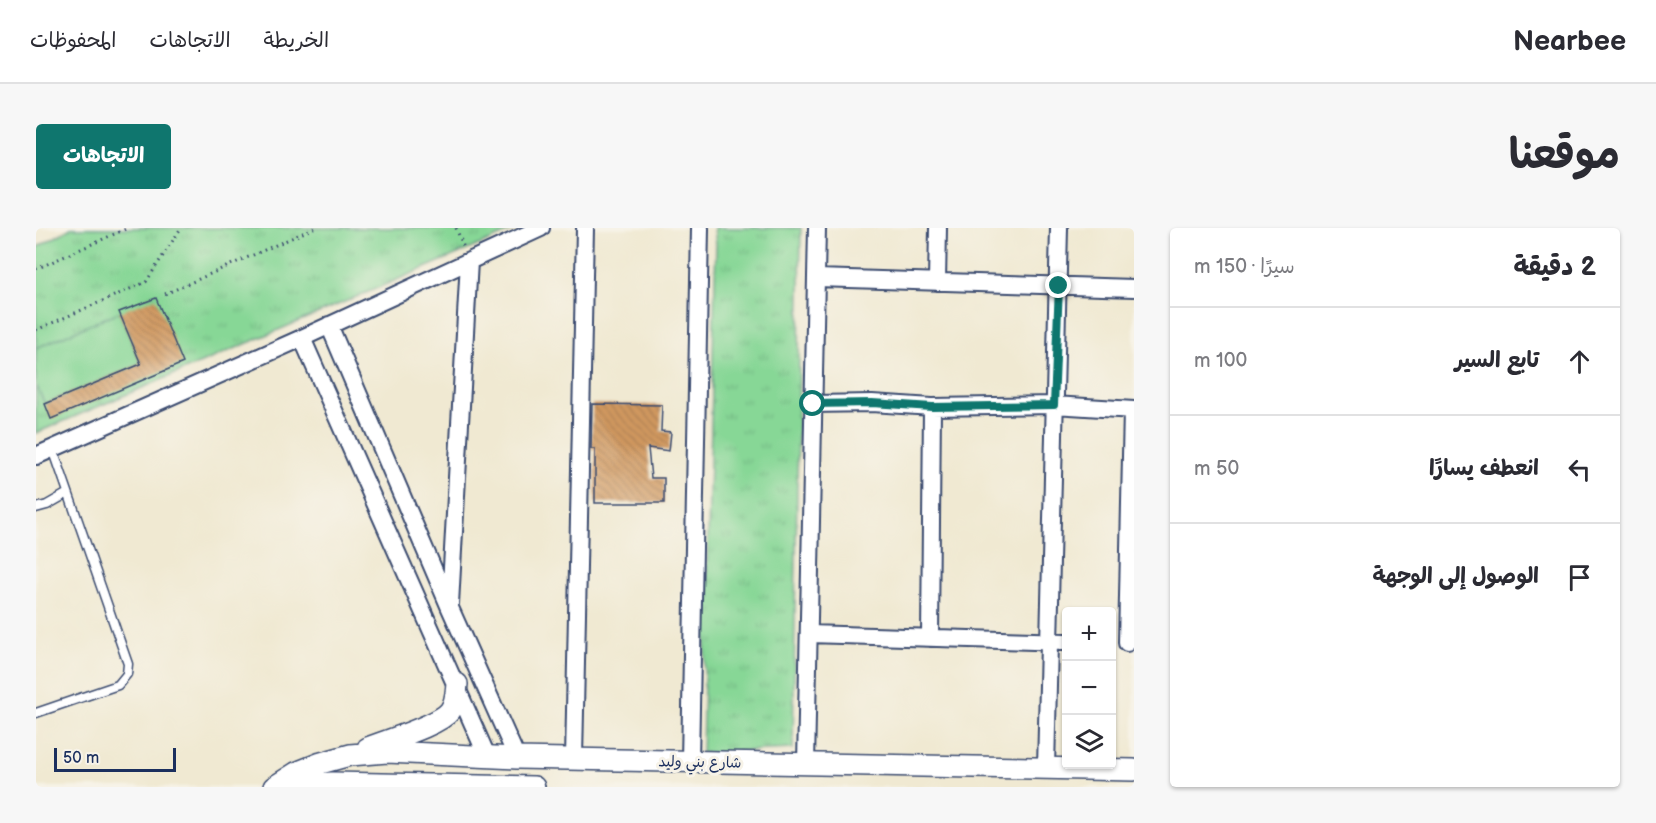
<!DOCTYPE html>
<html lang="ar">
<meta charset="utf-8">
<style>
:root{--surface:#fff;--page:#f7f7f7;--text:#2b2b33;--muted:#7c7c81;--line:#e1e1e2;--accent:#0f766e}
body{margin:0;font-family:"Balsamiq Sans","Playpen Sans Arabic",sans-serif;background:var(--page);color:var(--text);direction:rtl}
.controls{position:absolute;right:18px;bottom:18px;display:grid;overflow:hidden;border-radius:6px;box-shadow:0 2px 4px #0004}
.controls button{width:54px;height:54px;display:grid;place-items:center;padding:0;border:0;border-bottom:2px solid var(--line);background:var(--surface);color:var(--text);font:30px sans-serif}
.scale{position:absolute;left:18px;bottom:15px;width:122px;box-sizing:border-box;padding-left:6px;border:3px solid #1b2f5e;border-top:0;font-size:16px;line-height:21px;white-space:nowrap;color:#1b2f5e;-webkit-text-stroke:4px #f7f3e8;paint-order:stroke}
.stop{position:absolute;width:18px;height:18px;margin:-14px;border:4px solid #0f766e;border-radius:50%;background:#fff}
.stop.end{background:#0f766e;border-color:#fff;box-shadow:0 2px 6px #0008}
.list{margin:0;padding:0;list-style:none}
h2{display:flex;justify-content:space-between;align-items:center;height:78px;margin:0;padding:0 24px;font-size:26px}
h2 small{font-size:20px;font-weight:400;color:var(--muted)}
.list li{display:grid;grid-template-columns:39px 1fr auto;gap:18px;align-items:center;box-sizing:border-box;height:108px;padding:0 24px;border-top:2px solid var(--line)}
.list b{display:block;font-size:22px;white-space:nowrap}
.list em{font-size:20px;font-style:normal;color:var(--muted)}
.icon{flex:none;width:33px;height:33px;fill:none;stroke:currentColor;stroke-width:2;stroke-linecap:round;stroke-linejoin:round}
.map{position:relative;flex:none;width:1098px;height:559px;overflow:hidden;direction:ltr;border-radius:6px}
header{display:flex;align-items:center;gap:36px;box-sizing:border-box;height:84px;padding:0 30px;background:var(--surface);border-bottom:2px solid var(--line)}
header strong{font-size:28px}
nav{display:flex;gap:33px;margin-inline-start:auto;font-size:21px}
.intro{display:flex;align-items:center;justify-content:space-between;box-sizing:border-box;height:144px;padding:0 36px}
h1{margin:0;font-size:42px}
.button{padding:15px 27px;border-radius:6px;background:var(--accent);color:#fff;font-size:21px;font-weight:700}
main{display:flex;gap:36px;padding:0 36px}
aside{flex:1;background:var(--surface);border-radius:6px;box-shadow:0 2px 4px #0004}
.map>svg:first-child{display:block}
.park{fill:url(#park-tufts);stroke:#51837a;stroke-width:1.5}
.garden{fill:#87d796;stroke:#51837a;stroke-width:1.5}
.building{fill:url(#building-back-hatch)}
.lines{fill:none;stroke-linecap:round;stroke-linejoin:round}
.service-casing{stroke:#3b4b6f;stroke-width:11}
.minor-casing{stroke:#3b4b6f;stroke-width:20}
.tertiary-casing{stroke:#3b4b6f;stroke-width:24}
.path{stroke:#3b4b6f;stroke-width:3;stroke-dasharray:1.5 4.5;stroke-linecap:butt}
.service{stroke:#fff;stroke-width:8}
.minor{stroke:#fff;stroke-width:16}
.tertiary{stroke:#fff;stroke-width:21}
.route{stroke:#0f766e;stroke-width:8}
.labels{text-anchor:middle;stroke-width:6;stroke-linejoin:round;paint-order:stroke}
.street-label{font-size:15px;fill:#1b2f5e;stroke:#f7f3e8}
</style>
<header>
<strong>Nearbee</strong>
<nav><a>الخريطة</a><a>الاتجاهات</a><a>المحفوظات</a></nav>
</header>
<div class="intro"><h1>موقعنا</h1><a class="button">الاتجاهات</a></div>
<main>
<aside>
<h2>2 دقيقة<small>سيرًا · 150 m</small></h2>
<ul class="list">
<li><svg class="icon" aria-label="ahead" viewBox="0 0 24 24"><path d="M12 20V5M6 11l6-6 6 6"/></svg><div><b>تابع السير</b></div><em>100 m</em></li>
<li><svg class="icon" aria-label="left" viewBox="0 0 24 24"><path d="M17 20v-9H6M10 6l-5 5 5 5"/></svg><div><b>انعطف يسارًا</b></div><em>50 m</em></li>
<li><svg class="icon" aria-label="arrive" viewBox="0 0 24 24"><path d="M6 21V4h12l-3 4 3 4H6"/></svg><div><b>الوصول إلى الوجهة</b></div></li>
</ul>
</aside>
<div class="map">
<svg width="1098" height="559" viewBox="0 0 1098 559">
<defs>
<pattern id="park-tufts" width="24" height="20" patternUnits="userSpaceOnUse" patternTransform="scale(1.5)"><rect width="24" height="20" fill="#87d796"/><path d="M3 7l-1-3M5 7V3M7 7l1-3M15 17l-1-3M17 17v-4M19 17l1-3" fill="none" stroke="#74b984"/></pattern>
<pattern id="building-back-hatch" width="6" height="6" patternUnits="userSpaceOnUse" patternTransform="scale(1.5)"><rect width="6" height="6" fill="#d0985f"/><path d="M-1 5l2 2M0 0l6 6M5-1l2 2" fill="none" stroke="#a87c52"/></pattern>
</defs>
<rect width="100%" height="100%" fill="#f7f3e8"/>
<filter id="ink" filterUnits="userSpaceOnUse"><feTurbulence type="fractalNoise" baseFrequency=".0167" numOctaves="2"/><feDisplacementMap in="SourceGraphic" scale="12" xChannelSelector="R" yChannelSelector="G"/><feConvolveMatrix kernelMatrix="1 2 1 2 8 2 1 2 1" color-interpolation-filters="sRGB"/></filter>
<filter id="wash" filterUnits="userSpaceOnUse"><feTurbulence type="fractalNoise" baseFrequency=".008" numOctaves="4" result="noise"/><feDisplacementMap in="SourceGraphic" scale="24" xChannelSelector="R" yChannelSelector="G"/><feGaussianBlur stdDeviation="1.35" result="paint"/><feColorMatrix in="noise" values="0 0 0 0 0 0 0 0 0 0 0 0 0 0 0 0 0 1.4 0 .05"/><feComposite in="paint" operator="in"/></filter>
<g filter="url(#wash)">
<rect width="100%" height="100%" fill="#f0e9d2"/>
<path class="park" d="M35 0H483L0 205V20Z
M678 0H765L757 521 666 525 680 16Z"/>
<path class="garden" d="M83 84 105 136 9 176 0 157V120Z"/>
<g id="blocks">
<path class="building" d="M120 70 147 135 15 191 9 176 105 136 83 84Z
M556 176 626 177 625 203 635 204 633 223 612 220 615 250H628V275H559V221H555Z"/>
</g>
</g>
<g filter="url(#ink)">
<use href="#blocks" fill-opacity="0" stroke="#3b4b6f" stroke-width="1.5"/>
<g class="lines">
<defs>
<path id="service" d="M0 280 11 277 32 265
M0 485 82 457 91 446 92 436 17 221"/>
<path id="minor" d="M781 50 1098 60
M901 54 902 0
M293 97 414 380 481 530
M266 110 451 528
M777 176 836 175 896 179 1018 177 1098 182
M0 228 266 110 505 0
M414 376 433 33
M773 406 1030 414
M894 410 896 179
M1091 415 1096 182
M538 531 549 0
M654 533 664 0
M770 536 781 0
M1010 540 1023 0"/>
<path id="tertiary" d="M332 520C351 512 402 498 414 483 420 475 420 465 421 456
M238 559 260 545 285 535 314 527 351 524 481 530 1098 542
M245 559 296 555 498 559"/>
</defs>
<use href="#service" class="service-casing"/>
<use href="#minor" class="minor-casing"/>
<use href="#tertiary" class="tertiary-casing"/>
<path class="path" d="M420 0 428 20
M0 41 92 0
M129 66 278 0
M0 102 110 54 145 0"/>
<use href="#service" class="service"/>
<use href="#minor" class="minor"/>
<use href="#tertiary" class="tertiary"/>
</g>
</g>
<g class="lines" filter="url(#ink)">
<path class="route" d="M777 176 836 175 896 179 1018 177 1023 58"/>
</g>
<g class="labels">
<g class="street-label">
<text transform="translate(664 534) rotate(1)" y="5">شارع بني وليد</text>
</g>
</g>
</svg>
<div class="controls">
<button>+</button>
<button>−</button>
<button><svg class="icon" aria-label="layers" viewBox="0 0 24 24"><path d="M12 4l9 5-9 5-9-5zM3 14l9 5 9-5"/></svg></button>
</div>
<div class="scale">50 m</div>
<div class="stop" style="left:777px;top:176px"></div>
<div class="stop end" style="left:1023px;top:58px"></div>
</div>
</main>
